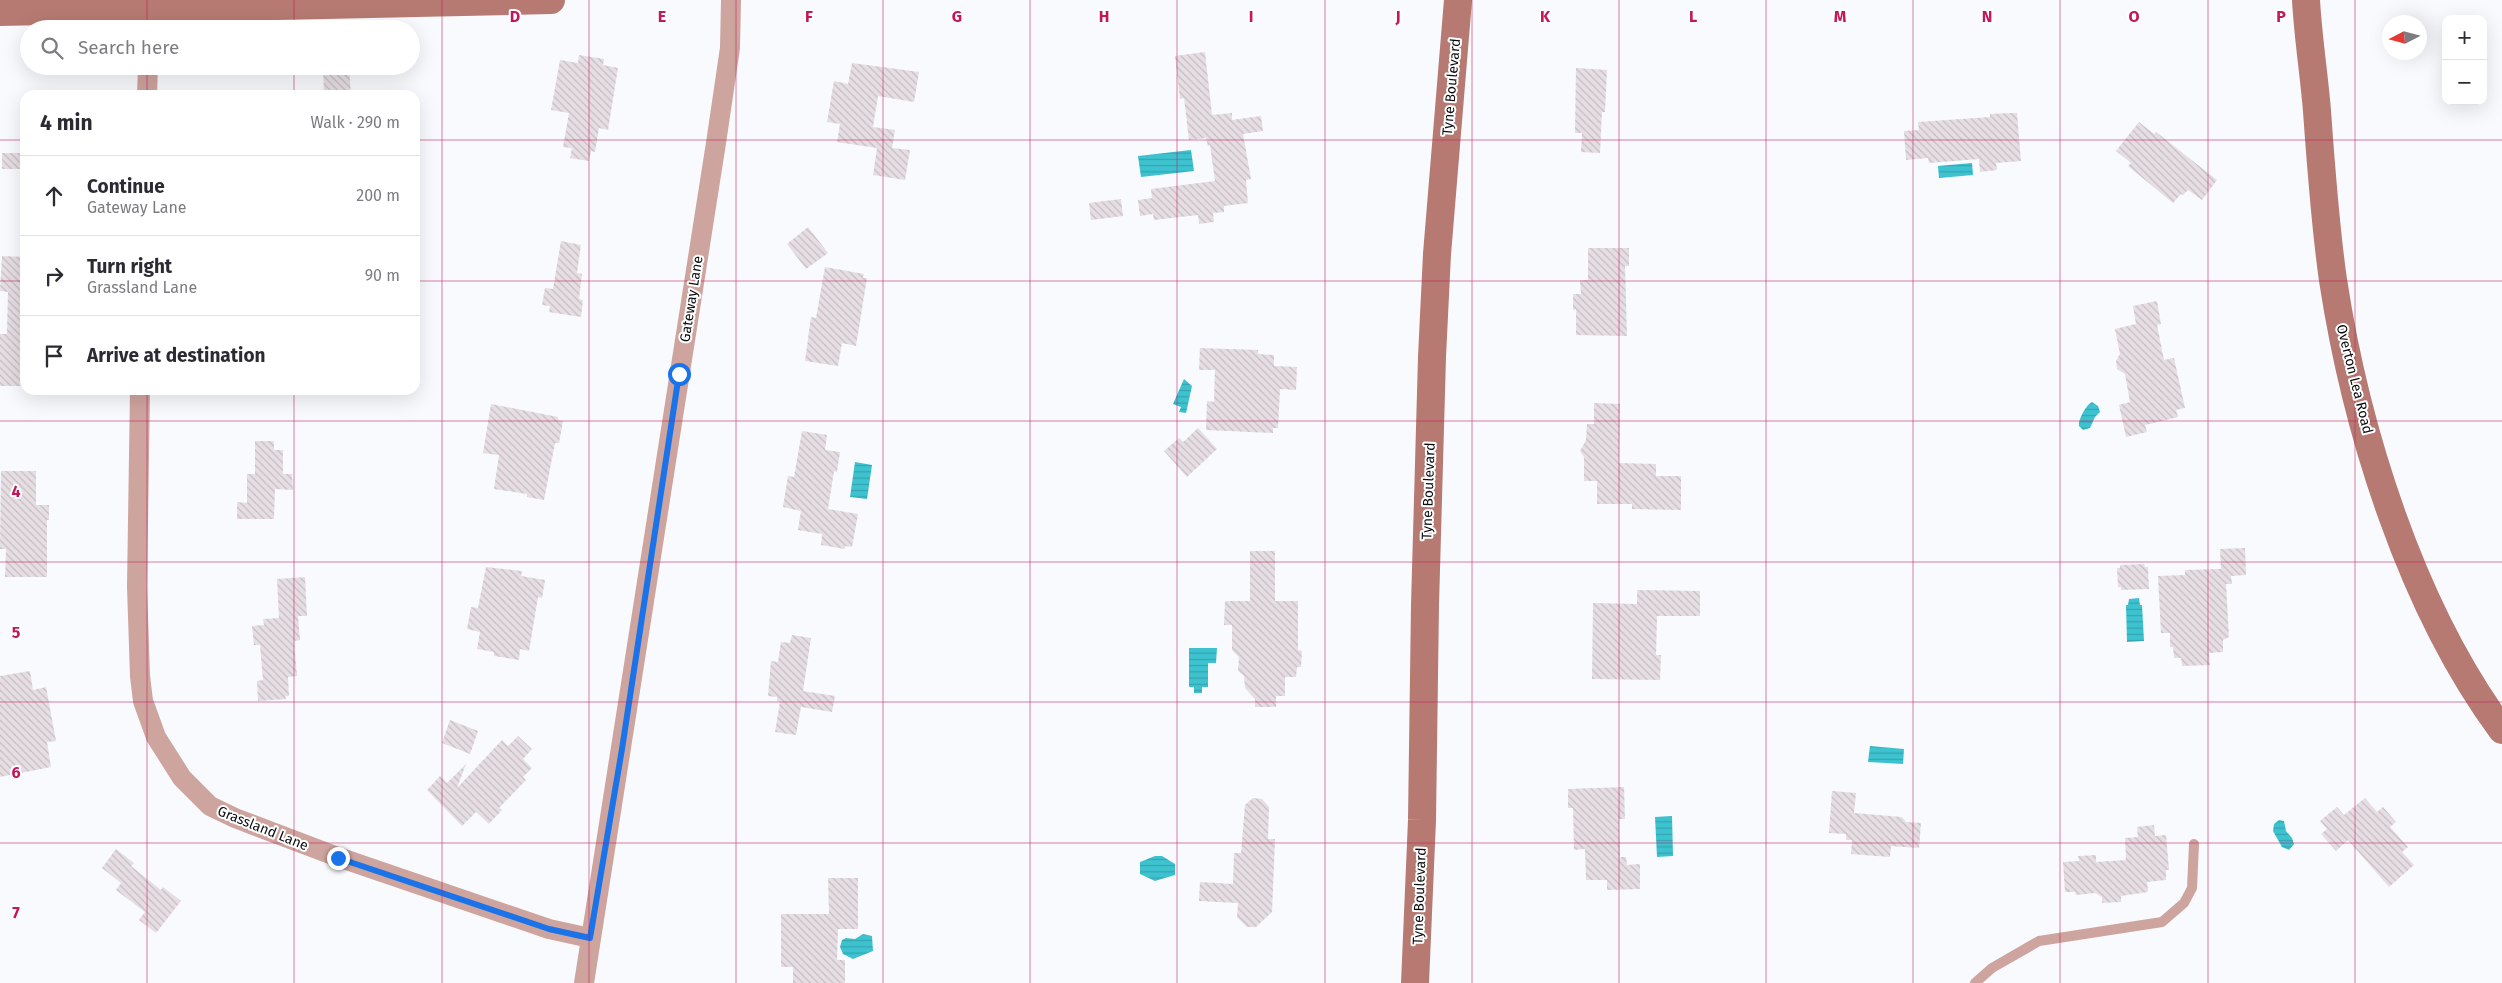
<!DOCTYPE html>
<meta charset="utf-8">
<style>
:root{--surface:#fff;--page:#f7f7f7;--text:#2b2b33;--muted:#7c7c81;--line:#e1e1e2}
body{margin:0;font-family:"Fira Sans",sans-serif;background:var(--page);color:var(--text)}
.controls{position:absolute;right:15px;top:15px;display:grid;overflow:hidden;border-radius:10px;box-shadow:0 5px 20px #0002}
.controls button{width:45px;height:45px;display:grid;place-items:center;padding:0;border:0;border-bottom:1px solid var(--line);background:var(--surface);color:var(--text);font:25px sans-serif}
.compass{position:absolute;left:2382px;top:15px;width:45px;height:45px;border-radius:50%;background:var(--surface);box-shadow:0 5px 20px #0002;rotate:264deg}
.stop{position:absolute;width:15px;height:15px;margin:-11px;border:4px solid #1a73e8;border-radius:50%;background:#fff}
.stop.end{background:#1a73e8;border-color:#fff;box-shadow:0 1px 5px #0008}
.list{margin:0;padding:0;list-style:none}
h2{display:flex;justify-content:space-between;align-items:center;height:65px;margin:0;padding:0 20px;font-size:21px}
h2 small{font-size:16px;font-weight:400;color:var(--muted)}
.list li{display:grid;grid-template-columns:32px 1fr auto;gap:15px;align-items:center;box-sizing:border-box;height:80px;padding:0 20px;border-top:1px solid var(--line)}
.list b{display:block;font-size:19px;white-space:nowrap}
.list p{margin:0;font-size:16px;white-space:nowrap;color:var(--muted)}
.list em{font-size:16px;font-style:normal;color:var(--muted)}
.icon{flex:none;width:28px;height:28px;fill:none;stroke:currentColor;stroke-width:2;stroke-linecap:round;stroke-linejoin:round}
.map{position:relative;flex:none;width:2502px;height:983px;overflow:hidden}
.search{position:absolute;background:var(--surface);box-shadow:0 5px 20px #0002;left:20px;top:20px;width:400px;height:55px;display:flex;align-items:center;gap:12px;box-sizing:border-box;padding:0 18px;border-radius:28px;color:var(--muted);font-size:19px}
.panel{position:absolute;background:var(--surface);box-shadow:0 5px 20px #0002;left:20px;top:90px;width:400px;height:305px;border-radius:15px}
.map>svg:first-child{display:block}
.water{fill:url(#water-rules)}
.building{fill:url(#building-back-hatch)}
.lines{fill:none;stroke-linecap:round;stroke-linejoin:round}
.lane{stroke:#cea49e;stroke-width:10}
.street{stroke:#cea49e;stroke-width:20}
.secondary{stroke:#b67a72;stroke-width:28}
.route{stroke:#1a73e8;stroke-width:6}
.grid{fill:none;stroke:#c2185b;stroke-width:1;stroke-opacity:0.55}
.labels{text-anchor:middle;stroke-width:4;stroke-linejoin:round;paint-order:stroke}
.street-label{font-size:14px;fill:#0a0b0d;stroke:#fff}
.grid-label{font-size:16px;text-anchor:middle;font-weight:bold;fill:#c2185b;stroke:#fff;stroke-width:4;stroke-linejoin:round;paint-order:stroke}
</style>
<div class="map">
<svg width="2502" height="983" viewBox="0 0 2502 983">
<defs>
<pattern id="water-rules" width="6" height="5" patternUnits="userSpaceOnUse" patternTransform="scale(1.25)"><rect width="6" height="5" fill="#3dc2cf"/><path d="M0 2.5h6" fill="none" stroke="#34a5b1"/></pattern>
<pattern id="building-back-hatch" width="6" height="6" patternUnits="userSpaceOnUse" patternTransform="scale(1.25)"><rect width="6" height="6" fill="#e6dee2"/><path d="M-1 5l2 2M0 0l6 6M5-1l2 2" fill="none" stroke="#c4bdc1"/></pattern>
</defs>
<rect width="100%" height="100%" fill="#f8fafe"/>
<path class="water" d="M1191 150 1194 171 1141 177 1138 156Z
M1972 163 1973 175 1939 178 1938 166Z
M1184 379 1192 386 1186 413 1179 412 1181 407 1173 404Z
M2092 402 2098 406 2100 412 2095 417 2090 428 2083 430 2079 426C2078 420 2086 405 2092 402Z
M855 462 872 465 867 499 850 497Z
M2139 598 2140 605H2142L2144 641 2127 642 2126 605H2128L2129 599Z
M1189 648H1217L1216 663H1208V687H1202V693H1194V687H1189Z
M1870 746 1904 749 1903 764 1868 762Z
M1672 816 1673 856 1657 857 1655 817Z
M2279 820 2284 821 2286 831 2292 838 2294 844 2289 850 2282 847 2273 831 2274 824Z
M1155 856H1162L1175 864V875L1155 881 1140 874V862Z
M863 934 872 936 873 951 853 959 843 954 840 947 842 940 846 938 855 939Z"/>
<path class="building" d="M1205 52 1212 115 1232 113V120L1261 116 1263 131 1243 134 1251 179 1246 180 1248 203 1224 206V212L1213 213 1214 222 1199 224 1198 215 1154 220 1153 214 1140 216 1138 200 1152 198 1151 189 1215 181 1210 145 1208 146 1206 138 1189 140 1184 98 1180 99 1175 56Z
M579 55 604 59 603 65 618 68 608 130 599 128 595 152 591 151 589 161 570 158 572 148 563 147 569 113 551 110 560 60 578 63Z
M852 63 919 72 914 102 878 96 873 127 895 130 892 148 910 150 905 180 873 175 877 148 837 142 840 124 827 122 834 81 848 84Z
M323 66H349L351 95H324Z
M1576 68 1607 70 1605 112H1602L1600 153 1581 152 1582 133H1575Z
M2009 113H2017L2021 161 1996 163 1997 170 1980 172 1979 159 1929 163 1928 158 1906 160 1904 131 1919 130 1918 122 1990 117V114Z
M2139 122 2154 134 2156 132 2217 180 2202 200 2188 190 2183 195 2181 194 2173 203 2128 166 2131 163 2116 151Z
M2 153H25V169H2Z
M1121 199 1123 216 1091 220 1089 203Z
M808 227 828 253 806 269 787 244Z
M561 241 581 245 577 273 582 274 579 299 583 300 581 317 549 312 550 306 542 305 545 288 553 289Z
M1588 248H1629V266H1625L1627 336 1576 335V309L1573 310V294H1581L1580 280H1588Z
M2 256 25 257V386H0V334H7L8 292 0 291Z
M825 267 864 274 863 278H867L856 346 842 343 838 366 805 361 811 317 816 318Z
M2157 301 2161 324 2157 325 2164 360 2174 358 2185 408 2176 410 2178 417 2145 425 2147 432 2126 437 2119 405 2130 402 2125 374 2117 369 2116 361 2120 354 2115 329 2136 324 2133 306Z
M1200 348 1258 350V354L1274 355V366L1297 367 1296 390 1280 389 1278 428H1273V433L1206 430 1207 401 1214 402 1215 370H1199Z
M1594 403 1620 404 1619 463 1656 464V476H1681V510L1632 509V504H1597V481H1584V457L1580 451 1586 440 1587 424H1594Z
M491 404 558 417V420L563 421 559 443H555L544 500 527 497V494L494 489 499 455 483 453Z
M1198 428 1217 449 1187 477 1164 451 1179 438 1183 442Z
M802 431 827 435 825 450 840 452 837 472 834 471 828 509 858 514 852 547 845 546V549L821 545 822 534 798 530 801 511 783 507 788 476 794 477Z
M255 441H274V450H283V474H292L293 490 275 489 274 519H237V502L247 503V474H255Z
M1 471H36V505H49V520H47V577H5L6 549H0Z
M2245 548 2246 575 2231 576 2232 584H2226L2229 637 2223 640V652L2209 653 2210 665 2182 666 2181 658H2174L2173 647H2170V633H2161L2158 576 2185 575V570L2221 569 2220 549Z
M1250 551H1275V601H1298V650L1302 651 1301 667H1297L1296 677H1285V696H1276V707H1255V699L1245 688 1244 676 1238 671 1239 657 1232 650V625H1224L1225 601H1250Z
M2144 564 2145 567H2148L2149 589 2121 590V587H2118L2117 568H2120V565Z
M486 567 522 571 521 576 545 580 542 598 538 597 529 651 520 649 519 660 494 656V652L477 649 480 632 467 629 471 607 478 608Z
M305 577 307 616H298L300 640 294 641 297 676 288 677 289 696H285L286 699 258 701 257 681 263 680 260 645H254L252 626 264 625 263 619 279 618 277 579Z
M1637 590 1700 591V616H1657L1656 655H1661L1660 680 1592 679 1593 603 1637 604Z
M792 635 811 638 803 691 835 696 832 712 801 707 796 735 775 732 780 702 777 701V697L768 696 771 661 778 662 781 642 790 643Z
M30 671 33 690 46 687 56 741 47 742 51 767 0 777V676Z
M450 720 478 731 470 754 442 743Z
M518 736 532 749 523 759 532 768 523 777 526 780 499 808 502 810 489 824 476 812 462 826 427 790 440 776 447 783 466 764 457 788 502 740 508 746Z
M1624 787 1625 819H1619L1620 857H1626L1627 865 1640 864V889L1607 890V880H1586L1585 849 1574 850 1573 808H1568V789Z
M1832 791 1856 793 1854 813 1902 817 1906 822 1921 823 1919 848 1891 846 1890 857 1851 854 1852 840H1846V834L1829 833Z
M1253 798 1262 799 1269 807 1268 839H1275L1272 912 1256 927H1247L1237 917 1238 903 1199 901 1200 882 1233 884 1234 853H1241L1245 805Z
M2365 798 2377 812 2383 807 2396 822 2390 827 2408 847 2402 852 2414 865 2389 887 2348 840 2336 851 2321 834 2327 829 2320 821 2337 807 2344 815Z
M2154 825 2155 836 2166 835 2169 870H2166V880L2147 882 2148 892 2121 896V902L2102 903V897L2095 893 2076 895 2075 892H2065L2063 862 2079 861 2078 856 2096 855V862L2126 860 2125 838 2138 837 2137 827Z
M116 849 134 863 131 866 161 890 163 887 181 901 156 933 139 920 145 912 116 890 121 883 102 868Z
M828 878H858V929H838L837 960H845V983H793V967H781V914H829Z"/>
<g class="lines">
<path class="lane" d="M1975 983 1992 968 2039 941 2162 922 2184 903 2192 888 2194 844"/>
<path class="street" d="M149 29V9
M147 95 148 66
M140 390 137 587 140 676 143 701 156 737 182 778 210 806 235 818 338 857 549 929 590 938
M584 983 716 143 730 48 731 0"/>
<path class="secondary" d="M2306 0C2308 37 2314 74 2317 111 2321 167 2325 224 2333 280 2356 430 2411 607 2502 730
M0 12 551 0
M1415 983 1422 820 1425 605 1432 357 1437 254 1458 0"/>
</g>
<g class="lines">
<path class="route" d="M338 858 549 929 590 938 622 749 679 374"/>
</g>
<path class="grid" d="M147 0V29M294 0V29M442 0V983M589 0V983M736 0V983M883 0V983M1030 0V983M1177 0V983M1325 0V983M1472 0V983M1619 0V983M1766 0V983M1913 0V983M2060 0V983M2208 0V983M2355 0V983M147 66V95M294 66V95M0 140H25M415 140H2502M0 281H25M415 281H2502M147 390V983M294 390V983M0 421H2502M0 562H2502M0 702H2502M0 843H2502"/>
<g class="labels">
<g class="street-label">
<text transform="translate(1451 87) rotate(-85)" y="5">Tyne Boulevard</text>
<text transform="translate(691 299) rotate(-81)" y="5">Gateway Lane</text>
<text transform="translate(2355 379) rotate(76)" y="5">Overton Lea Road</text>
<text transform="translate(1428 491) rotate(-88)" y="5">Tyne Boulevard</text>
<text transform="translate(263 828) rotate(22)" y="5">Grassland Lane</text>
<text transform="translate(1419 896) rotate(-88)" y="5">Tyne Boulevard</text>
</g>
</g>
<g class="grid-label">
<text x="515" y="22">D</text>
<text x="662" y="22">E</text>
<text x="809" y="22">F</text>
<text x="957" y="22">G</text>
<text x="1104" y="22">H</text>
<text x="1251" y="22">I</text>
<text x="1398" y="22">J</text>
<text x="1545" y="22">K</text>
<text x="1693" y="22">L</text>
<text x="1840" y="22">M</text>
<text x="1987" y="22">N</text>
<text x="2134" y="22">O</text>
<text x="2281" y="22">P</text>
<text x="16" y="497">4</text>
<text x="16" y="638">5</text>
<text x="16" y="778">6</text>
<text x="16" y="918">7</text>
</g>
</svg>
<div class="controls">
<button>+</button>
<button>−</button>
</div>
<svg class="compass" viewBox="-18 -18 36 36"><path d="M0-13l5 13h-10z" fill="#e53935"/><path d="M0 13l5-13h-10z" fill="#7c7c81"/></svg>
<div class="stop" style="left:679px;top:374px"></div>
<div class="stop end" style="left:338px;top:858px"></div>
<div class="search"><svg class="icon" aria-label="search" viewBox="0 0 24 24"><circle cx="10" cy="10" r="6"/><path d="M15 15l6 6"/></svg>Search here</div>
<section class="panel">
<h2>4 min<small>Walk · 290 m</small></h2>
<ul class="list">
<li><svg class="icon" aria-label="ahead" viewBox="0 0 24 24"><path d="M12 20V5M6 11l6-6 6 6"/></svg><div><b>Continue</b><p>Gateway Lane</p></div><em>200 m</em></li>
<li><svg class="icon" aria-label="right" viewBox="0 0 24 24"><path d="M7 20v-9h11M14 6l5 5-5 5"/></svg><div><b>Turn right</b><p>Grassland Lane</p></div><em>90 m</em></li>
<li><svg class="icon" aria-label="arrive" viewBox="0 0 24 24"><path d="M6 21V4h12l-3 4 3 4H6"/></svg><div><b>Arrive at destination</b></div></li>
</ul>
</section>
</div>
